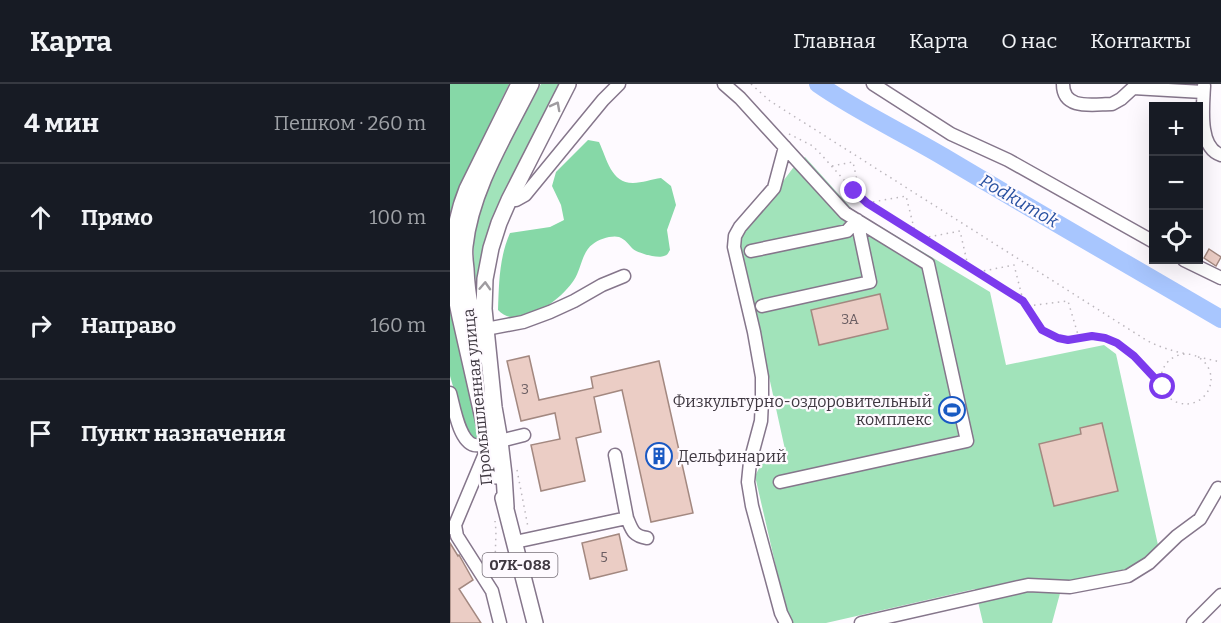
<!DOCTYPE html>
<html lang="ru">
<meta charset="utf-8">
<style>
:root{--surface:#171b24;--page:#242831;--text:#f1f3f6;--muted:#9ea1a6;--line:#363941}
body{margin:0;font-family:Bitter,serif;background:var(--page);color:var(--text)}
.controls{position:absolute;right:18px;top:18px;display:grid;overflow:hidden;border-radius:0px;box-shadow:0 6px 24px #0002}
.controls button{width:54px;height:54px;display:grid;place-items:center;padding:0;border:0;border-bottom:2px solid var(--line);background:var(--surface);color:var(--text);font:30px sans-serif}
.stop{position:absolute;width:18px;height:18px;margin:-14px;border:4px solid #7c3aed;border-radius:50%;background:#fff}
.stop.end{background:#7c3aed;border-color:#fff;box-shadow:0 2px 6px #0008}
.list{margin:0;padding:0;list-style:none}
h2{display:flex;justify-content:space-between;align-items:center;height:78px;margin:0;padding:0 24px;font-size:26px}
h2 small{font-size:20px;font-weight:400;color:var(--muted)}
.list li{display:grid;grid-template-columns:39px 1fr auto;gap:18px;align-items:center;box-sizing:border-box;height:108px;padding:0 24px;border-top:2px solid var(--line)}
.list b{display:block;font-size:22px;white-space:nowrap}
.list em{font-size:20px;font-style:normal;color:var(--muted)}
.icon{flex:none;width:33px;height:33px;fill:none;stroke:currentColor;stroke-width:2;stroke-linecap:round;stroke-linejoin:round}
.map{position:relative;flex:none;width:771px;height:539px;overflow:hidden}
header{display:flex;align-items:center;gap:36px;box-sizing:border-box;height:84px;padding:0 30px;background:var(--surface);border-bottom:2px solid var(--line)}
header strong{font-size:28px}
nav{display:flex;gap:33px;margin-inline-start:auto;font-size:21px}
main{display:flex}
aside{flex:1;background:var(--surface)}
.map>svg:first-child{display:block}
.green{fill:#a1e3ba}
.forest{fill:#86d8a7}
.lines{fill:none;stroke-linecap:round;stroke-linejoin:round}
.river{stroke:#a8c6fe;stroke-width:18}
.building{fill:#ebcdc5;stroke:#a38880;stroke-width:1.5}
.minor-casing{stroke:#85768b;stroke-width:15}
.major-casing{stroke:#85768b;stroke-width:18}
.path{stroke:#bcb7bd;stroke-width:1.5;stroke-dasharray:1.5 4.5;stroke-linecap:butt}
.minor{stroke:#fff;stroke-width:12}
.major{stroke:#fff;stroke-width:15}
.oneway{stroke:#9f9ca0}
.route{stroke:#7c3aed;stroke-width:8}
.labels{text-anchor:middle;stroke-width:4.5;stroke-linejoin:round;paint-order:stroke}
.number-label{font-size:14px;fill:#6a5d62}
.shield{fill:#fefaff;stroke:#78727a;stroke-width:1.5}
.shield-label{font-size:15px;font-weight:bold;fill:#3f3841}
.street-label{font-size:16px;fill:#3f3841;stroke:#fefaff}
.poi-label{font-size:16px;fill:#3f3841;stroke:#fefaff;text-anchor:end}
.water-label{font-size:18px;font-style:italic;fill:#2951a1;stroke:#fefaff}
</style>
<header>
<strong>Карта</strong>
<nav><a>Главная</a><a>Карта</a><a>О нас</a><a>Контакты</a></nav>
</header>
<main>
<aside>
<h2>4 мин<small>Пешком · 260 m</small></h2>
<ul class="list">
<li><svg class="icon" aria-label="ahead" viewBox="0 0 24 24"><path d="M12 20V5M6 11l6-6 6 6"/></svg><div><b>Прямо</b></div><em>100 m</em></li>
<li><svg class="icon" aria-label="right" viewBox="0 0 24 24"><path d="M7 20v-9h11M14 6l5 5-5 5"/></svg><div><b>Направо</b></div><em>160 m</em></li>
<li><svg class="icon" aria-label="arrive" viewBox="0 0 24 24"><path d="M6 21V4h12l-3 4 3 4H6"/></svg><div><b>Пункт назначения</b></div></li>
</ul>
</aside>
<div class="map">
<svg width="771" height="539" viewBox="0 0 771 539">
<rect width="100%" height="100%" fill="#fefaff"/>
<path class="green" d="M91 0H111L42 134 35 156 30 182 29 231 24 182 23 154 27 131 47 81Z
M355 73 403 126 540 208 556 281 654 261 666 270 708 461 685 486 612 502 602 539H533L525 505 376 539H343L338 535 305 392 314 375 336 370 289 156 343 84Z"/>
<path class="forest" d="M0 0H59L9 104 0 133Z
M138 56 149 58C157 75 161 99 183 99 192 99 202 95 211 94L221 102 226 121 217 146 220 166C218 169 218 171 214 172 208 175 188 169 183 165 179 161 175 155 169 153 162 151 149 155 143 160 132 167 131 186 124 196 112 215 69 249 48 226 49 200 49 174 60 149L100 143 114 136 111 121 102 102 106 88Z
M0 209 30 354C23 355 20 353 16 347L0 292Z"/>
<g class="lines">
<path class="river" d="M368 0C408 28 452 48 494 73 586 128 679 181 771 235"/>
</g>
<path class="building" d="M759 165 771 173 766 182 754 174Z
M430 210 438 245 369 261 361 226Z
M79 272 89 316 143 304 141 293 209 277 243 429 201 438 172 306 144 313 151 348 126 354 135 397 91 407 81 361 110 355 105 329 71 337 57 277Z
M652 339 668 407 604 422 589 360 631 350 630 344Z
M169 450 177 486 140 495 132 459Z
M0 459 8 472 9 471 23 496 9 505 31 539H0Z"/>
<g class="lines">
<defs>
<path id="minor" d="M274 0 290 14 395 129 478 180 517 357 330 398
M423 0 501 50 558 76 704 158
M613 0C613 27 644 20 662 20L671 15 683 4 753 8
M754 2C753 22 748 64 771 71
M335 63 324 104 290 143 285 152 284 163 304 248 312 293V316L311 337 300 378 298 398 302 422 331 529 336 539
M59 116H66L75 111 153 16 169 0
M301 167 397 147 407 136
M734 176 771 194
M312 222 420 198 407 136
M36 245 73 238 100 228 124 217 152 201 174 192
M0 309C4 323 9 357 24 361 29 362 34 360 39 360L5 441 0 444
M50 357 74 351
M177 434C182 446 183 452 197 454
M5 441 7 452 42 507 50 539
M65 458 177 434 165 371
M411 539 578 501 620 503 678 492 699 479 727 452 750 435 768 404
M743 539 771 511"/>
<path id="major" d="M0 184 10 233 46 392
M2 192C4 159 4 137 17 105L69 0
M31 271C24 242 17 214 16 185 15 177 14 169 15 162 21 105 56 50 81 0
M53 414 85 539
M56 423 54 391 50 357 44 323 34 225 35 195 41 164 49 139 59 116 118 0"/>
</defs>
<use href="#minor" class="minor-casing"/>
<use href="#major" class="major-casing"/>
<path class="path" d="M301 0 320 17 696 256C709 263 722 267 737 270
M339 50 361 61 368 67 411 115 416 119 573 217 592 246 600 251 608 254 618 256 642 252 655 254 667 259 684 272 713 303
M382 82 403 78 411 115
M417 119 456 112 465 148
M473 154 510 147 518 182
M528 188 564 181 573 216
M578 222 618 217 629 254
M711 295a25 25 0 1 1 50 0a25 25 0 1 1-50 0Z
M748 273 771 278
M67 386 78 443
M39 483 45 479 46 447 45 437"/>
<use href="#minor" class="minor"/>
<use href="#major" class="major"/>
</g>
<defs><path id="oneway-chevron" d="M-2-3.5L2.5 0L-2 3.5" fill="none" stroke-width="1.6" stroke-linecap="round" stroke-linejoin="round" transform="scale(1.5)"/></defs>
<g class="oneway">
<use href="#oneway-chevron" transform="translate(106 22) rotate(-62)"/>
<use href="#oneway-chevron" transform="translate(35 202) rotate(-87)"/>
</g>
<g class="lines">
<path class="route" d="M404 107 417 119 573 217 592 246 608 254 618 256 642 252 655 254 667 259 684 272 713 303"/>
</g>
<defs>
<symbol id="stadium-ring" viewBox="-11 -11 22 22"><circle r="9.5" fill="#fefaff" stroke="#1958c3" stroke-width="1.5"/><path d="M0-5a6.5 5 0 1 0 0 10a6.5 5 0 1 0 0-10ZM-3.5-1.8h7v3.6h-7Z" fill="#1958c3"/></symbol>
<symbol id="building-ring" viewBox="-11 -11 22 22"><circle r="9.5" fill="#fefaff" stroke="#1958c3" stroke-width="1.5"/><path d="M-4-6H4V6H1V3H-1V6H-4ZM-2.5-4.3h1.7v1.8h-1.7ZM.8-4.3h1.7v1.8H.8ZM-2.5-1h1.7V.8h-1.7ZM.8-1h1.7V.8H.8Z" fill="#1958c3"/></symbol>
</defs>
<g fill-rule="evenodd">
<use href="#stadium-ring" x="487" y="311" width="30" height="30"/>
<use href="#building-ring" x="194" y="357" width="30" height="30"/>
</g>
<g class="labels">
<g class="number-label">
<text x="400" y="240">3А</text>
<text x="75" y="310">3</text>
<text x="154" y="478">5</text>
</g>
<rect class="shield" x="32.5" y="469" width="75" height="24" rx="4.5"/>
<g class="shield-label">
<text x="70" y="486">07К-088</text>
</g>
<g class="street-label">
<text transform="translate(27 313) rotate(-96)" y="6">Промышленная улица</text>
</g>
<g class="poi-label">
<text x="482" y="323">Физкультурно-оздоровительный<tspan x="482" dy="18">комплекс</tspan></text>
<text x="228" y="378" text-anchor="start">Дельфинарий</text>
</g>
<g class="water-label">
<text transform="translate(569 117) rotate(30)" y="6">Podkumok</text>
</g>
</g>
</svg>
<div class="controls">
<button>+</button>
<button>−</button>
<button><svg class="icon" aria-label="locate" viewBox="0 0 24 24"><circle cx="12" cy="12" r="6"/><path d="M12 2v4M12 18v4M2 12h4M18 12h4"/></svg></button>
</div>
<div class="stop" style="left:713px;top:303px"></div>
<div class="stop end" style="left:404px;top:107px"></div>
</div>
</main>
